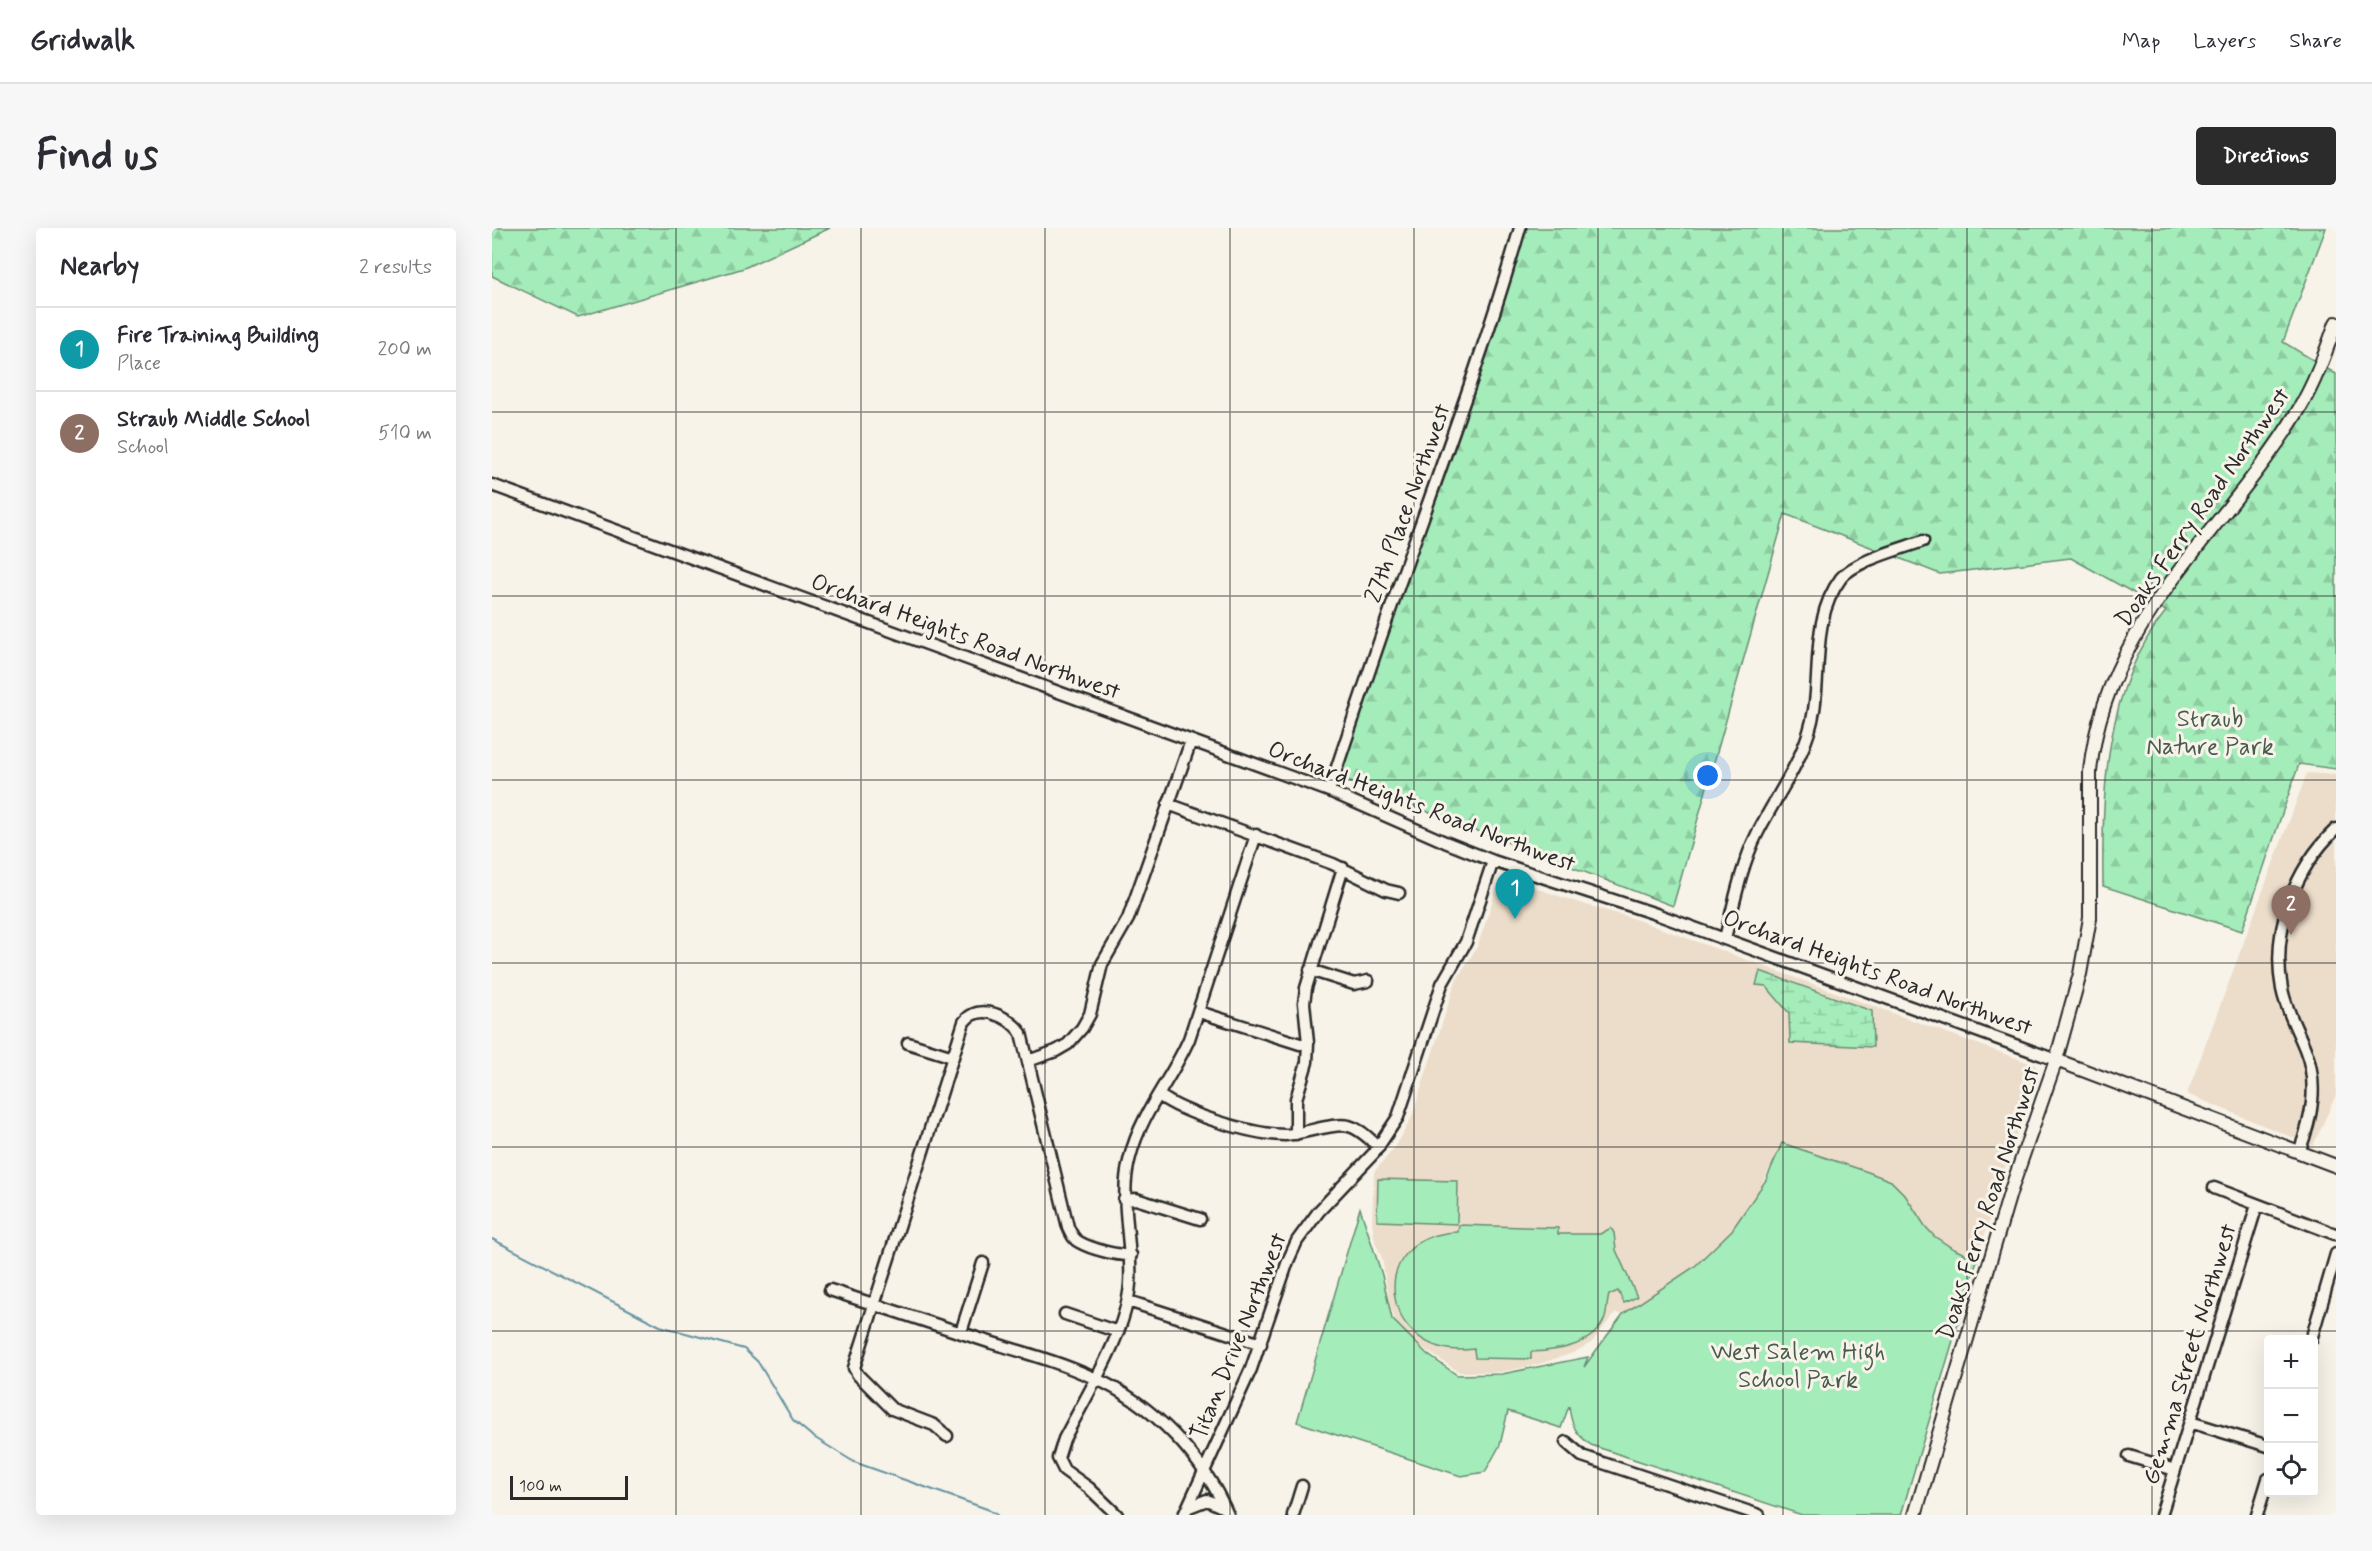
<!DOCTYPE html>
<meta charset="utf-8">
<style>
:root{--surface:#fff;--page:#f7f7f7;--text:#2b2b33;--muted:#7c7c81;--line:#e1e1e2;--accent:#2b2b2b}
body{margin:0;font-family:Mynerve,sans-serif;background:var(--page);color:var(--text)}
.controls{position:absolute;right:18px;bottom:18px;display:grid;overflow:hidden;border-radius:6px;box-shadow:0 6px 24px #0002}
.controls button{width:54px;height:54px;display:grid;place-items:center;padding:0;border:0;border-bottom:2px solid var(--line);background:var(--surface);color:var(--text);font:30px sans-serif}
.scale{position:absolute;left:18px;bottom:15px;width:118px;box-sizing:border-box;padding-left:6px;border:3px solid #2b2b2b;border-top:0;font-size:16px;line-height:21px;white-space:nowrap;color:#2b2b2b;-webkit-text-stroke:4px #f7f3e8;paint-order:stroke}
.you{position:absolute;left:1216px;top:548px;width:21px;height:21px;margin:-15px;border:4px solid #fff;border-radius:50%;background:#1a73e8;box-shadow:0 0 0 9px #1a73e833}
.badge{display:grid;place-items:center;width:39px;height:39px;border-radius:50%;background:var(--accent);color:#fff;font-size:20px;font-weight:700}
.pin{position:absolute;translate:-50% -50px;filter:drop-shadow(0 2px 3px #0008)}
.pin::after{content:'';position:absolute;top:32px;width:21px;height:18px;background:inherit;clip-path:polygon(0 0,100% 0,50% 100%)}
.list{margin:0;padding:0;list-style:none}
h2{display:flex;justify-content:space-between;align-items:center;height:78px;margin:0;padding:0 24px;font-size:26px}
h2 small{font-size:20px;font-weight:400;color:var(--muted)}
.list li{display:grid;grid-template-columns:39px 1fr auto;gap:18px;align-items:center;box-sizing:border-box;height:84px;padding:0 24px;border-top:2px solid var(--line)}
.list b{display:block;font-size:22px;white-space:nowrap}
.list p{margin:0;font-size:20px;white-space:nowrap;color:var(--muted)}
.list em{font-size:20px;font-style:normal;color:var(--muted)}
.icon{flex:none;width:33px;height:33px;fill:none;stroke:currentColor;stroke-width:2;stroke-linecap:round;stroke-linejoin:round}
.map{position:relative;flex:none;width:1844px;height:1287px;overflow:hidden;border-radius:6px}
header{display:flex;align-items:center;gap:36px;box-sizing:border-box;height:84px;padding:0 30px;background:var(--surface);border-bottom:2px solid var(--line)}
header strong{font-size:28px}
nav{display:flex;gap:33px;margin-inline-start:auto;font-size:21px}
.intro{display:flex;align-items:center;justify-content:space-between;box-sizing:border-box;height:144px;padding:0 36px}
h1{margin:0;font-size:42px}
.button{padding:15px 27px;border-radius:6px;background:var(--accent);color:#fff;font-size:21px;font-weight:700}
main{display:flex;gap:36px;padding:0 36px}
aside{flex:1;background:var(--surface);border-radius:6px;box-shadow:0 6px 24px #0002}
.map>svg:first-child{display:block}
.built{fill:#ecddca}
.forest{fill:url(#forest-firs);stroke:#688c72;stroke-width:1.5}
.wetland{fill:url(#wetland-marsh);stroke:#688c72;stroke-width:1.5}
.green{fill:#a4ecba;stroke:#688c72;stroke-width:1.5}
.lines{fill:none;stroke-linecap:round;stroke-linejoin:round}
.stream{stroke:#6692a1;stroke-width:2}
.minor-casing{stroke:#2b2b2b;stroke-width:15}
.major-casing{stroke:#2b2b2b;stroke-width:16}
.minor{stroke:#f7f3e8;stroke-width:10}
.major{stroke:#f7f3e8;stroke-width:12}
.grid{fill:none;stroke:#2b2b2b;stroke-width:1.5;stroke-opacity:0.55}
.labels{text-anchor:middle;stroke-width:6;stroke-linejoin:round;paint-order:stroke}
.street-label{font-size:24px;fill:#2b2b2b;stroke:#f7f3e8}
.park-label{font-size:24px;fill:#495b4f;stroke:#f7f3e8}
</style>
<header>
<strong>Gridwalk</strong>
<nav><a>Map</a><a>Layers</a><a>Share</a></nav>
</header>
<div class="intro"><h1>Find us</h1><a class="button">Directions</a></div>
<main>
<aside>
<h2>Nearby<small>2 results</small></h2>
<ul class="list">
<li><span class="badge" style="background:#0f9aa8">1</span><div><b>Fire Training Building</b><p>Place</p></div><em>200 m</em></li>
<li><span class="badge" style="background:#8d6e63">2</span><div><b>Straub Middle School</b><p>School</p></div><em>510 m</em></li>
</ul>
</aside>
<div class="map">
<svg width="1844" height="1287" viewBox="0 0 1844 1287">
<defs>
<pattern id="forest-firs" width="22" height="20" patternUnits="userSpaceOnUse" patternTransform="scale(1.5)"><rect width="22" height="20" fill="#a4ecba"/><path d="M5 1l3.5 6h-7zM16 11l3.5 6h-7z" fill="#8dcba0"/></pattern>
<pattern id="wetland-marsh" width="20" height="14" patternUnits="userSpaceOnUse" patternTransform="scale(1.5)"><rect width="20" height="14" fill="#a4ecba"/><path d="M1 5h8M5 5V1M11 12h8M15 12V8" fill="none" stroke="#8dcba0"/></pattern>
</defs>
<rect width="100%" height="100%" fill="#f7f3e8"/>
<filter id="ink" filterUnits="userSpaceOnUse"><feTurbulence type="fractalNoise" baseFrequency=".0167" numOctaves="2"/><feDisplacementMap in="SourceGraphic" scale="12" xChannelSelector="R" yChannelSelector="G"/><feConvolveMatrix kernelMatrix="1 2 1 2 8 2 1 2 1" color-interpolation-filters="sRGB"/></filter>
<g filter="url(#ink)">
<path class="built" d="M1815 545 1844 547V867L1821 918 1695 866Z
M1015 650 1081 673 1140 690 1543 837 1546 844 1510 948 1485 1032 1460 1020 1442 1008 1433 998 1413 967 1290 915 1263 970 1240 1002 1221 1022 1202 1039 1166 1064 1131 1086 1123 1085 1099 1115 1081 1125 1044 1137 1009 1144H967L932 1121 908 1100 902 1090 898 1078 890 1030 883 1014 880 994 882 944 904 918 919 891 964 753 986 717 1007 653Z"/>
<path class="forest" d="M0 0H338L252 40 86 89 0 48Z
M1029 0H1834L1791 114 1844 146V541L1807 536 1750 703 1611 658C1610 564 1612 460 1674 383L1579 330 1448 346 1293 286 1181 678 848 550Z"/>
<path class="wetland" d="M1268 743 1380 783 1381 819 1298 815 1297 785 1274 758 1264 757Z"/>
<path class="green" d="M1290 915 1376 944 1399 953 1413 967 1433 998 1442 1008 1460 1020 1485 1032 1409 1287H1310L1099 1217C1083 1206 1079 1196 1077 1178L1069 1200 1016 1183 1008 1217 993 1244 969 1248 805 1194 868 980 890 1047 900 1091 935 1126 965 1147 1010 1146 1096 1129 1092 1139 1131 1086 1202 1039 1240 1002 1274 952Z
M886 951 966 953 965 996 885 993Z
M967 997 1066 1000V1006H1108L1119 1000 1122 1005 1124 1022 1145 1069 1132 1075 1126 1063 1117 1067C1115 1074 1115 1083 1113 1090 1101 1119 1063 1123 1039 1124V1131L983 1130 982 1121C889 1134 869 1007 966 1004Z"/>
<g class="lines">
<path class="stream" d="M0 1011 168 1098 252 1121 266 1134 301 1192 320 1208 362 1234 495 1281 505 1287"/>
<defs>
<path id="minor" d="M0 257 837 563 953 614 1001 633 1164 686 1564 832
M837 563C860 494 883 425 907 357 949 238 993 121 1028 0
M676 576 841 636 894 662 907 665
M1233 710C1242 676 1249 638 1265 606 1285 565 1315 529 1322 482 1329 437 1320 389 1349 350 1362 333 1409 321 1431 313
M818 742 862 756 876 753
M707 784 808 816 816 815
M416 815 461 829
M536 833 564 823 576 816 590 800 598 786 610 736 636 691 699 513
M667 867C692 886 762 907 793 907 812 906 842 894 857 898 869 901 878 912 887 919
M804 906V871L815 834 816 815 812 775 814 760 851 640
M1807 924C1820 890 1827 856 1813 821 1805 801 1794 782 1790 761 1779 703 1802 641 1844 601
M1722 960 1843 1006
M632 972 644 971 708 991
M338 1062C390 1079 442 1096 494 1113 530 1124 568 1134 602 1150 661 1176 711 1228 736 1287
M636 1073 769 1116
M573 1086 626 1104
M469 1104 491 1035
M1819 1112 1844 1026
M1698 1194 1776 1218
M455 1208 442 1197 400 1181 366 1147 362 1140 472 794C487 774 517 788 529 805L576 999C579 1005 581 1011 587 1014 599 1021 626 1028 639 1027
M1074 1214 1090 1228 1267 1287
M1637 1228 1683 1242
M697 1279 715 1272 732 1280
M625 1287 597 1260 572 1242 566 1230 572 1211C595 1166 634 1106 638 1056 641 1013 626 971 638 929 649 885 679 852 697 811L764 607
M692 1287 759 1141 796 1033 805 1013 827 983 882 925 906 889 950 756 974 714 1001 633
M801 1287 810 1258
M1669 1287 1765 977
M1765 1287 1776 1251"/>
<path id="major" d="M1564 832 1844 938
M1423 1287 1518 965 1564 832 1588 746 1598 690V544C1612 394 1733 304 1806 183 1823 155 1833 126 1844 95"/>
</defs>
<use href="#minor" class="minor-casing"/>
<use href="#major" class="major-casing"/>
<use href="#minor" class="minor"/>
<use href="#major" class="major"/>
</g>
</g>
<path class="grid" d="M184 0V1287M369 0V1287M553 0V1287M738 0V1287M922 0V1287M1106 0V1287M1291 0V1287M1475 0V1287M1660 0V1287M0 184H1844M0 368H1844M0 552H1844M0 735H1844M0 919H1844M0 1103H1844"/>
<g class="labels">
<g class="street-label">
<text transform="translate(915 275) rotate(-70)" y="8">27th Place Northwest</text>
<text transform="translate(1710 279) rotate(-55)" y="8">Doaks Ferry Road Northwest</text>
<text transform="translate(474 408) rotate(20)" y="8">Orchard Heights Road Northwest</text>
<text transform="translate(930 578) rotate(21)" y="8">Orchard Heights Road Northwest</text>
<text transform="translate(1386 744) rotate(20)" y="8">Orchard Heights Road Northwest</text>
<text transform="translate(1496 975) rotate(-72)" y="8">Doaks Ferry Road Northwest</text>
<text transform="translate(746 1108) rotate(-68)" y="8">Titan Drive Northwest</text>
<text transform="translate(1697 1126) rotate(-73)" y="8">Gemma Street Northwest</text>
</g>
<g class="park-label">
<text x="1718" y="498">Straub<tspan x="1718" dy="28">Nature Park</tspan></text>
<text x="1306" y="1131">West Salem High<tspan x="1306" dy="28">School Park</tspan></text>
</g>
</g>
</svg>
<div class="controls">
<button>+</button>
<button>−</button>
<button><svg class="icon" aria-label="locate" viewBox="0 0 24 24"><circle cx="12" cy="12" r="6"/><path d="M12 2v4M12 18v4M2 12h4M18 12h4"/></svg></button>
</div>
<div class="scale">100 m</div>
<div class="you"></div>
<div class="pin badge" style="left:1023px;top:691px;background:#0f9aa8">1</div>
<div class="pin badge" style="left:1799px;top:707px;background:#8d6e63">2</div>
</div>
</main>
